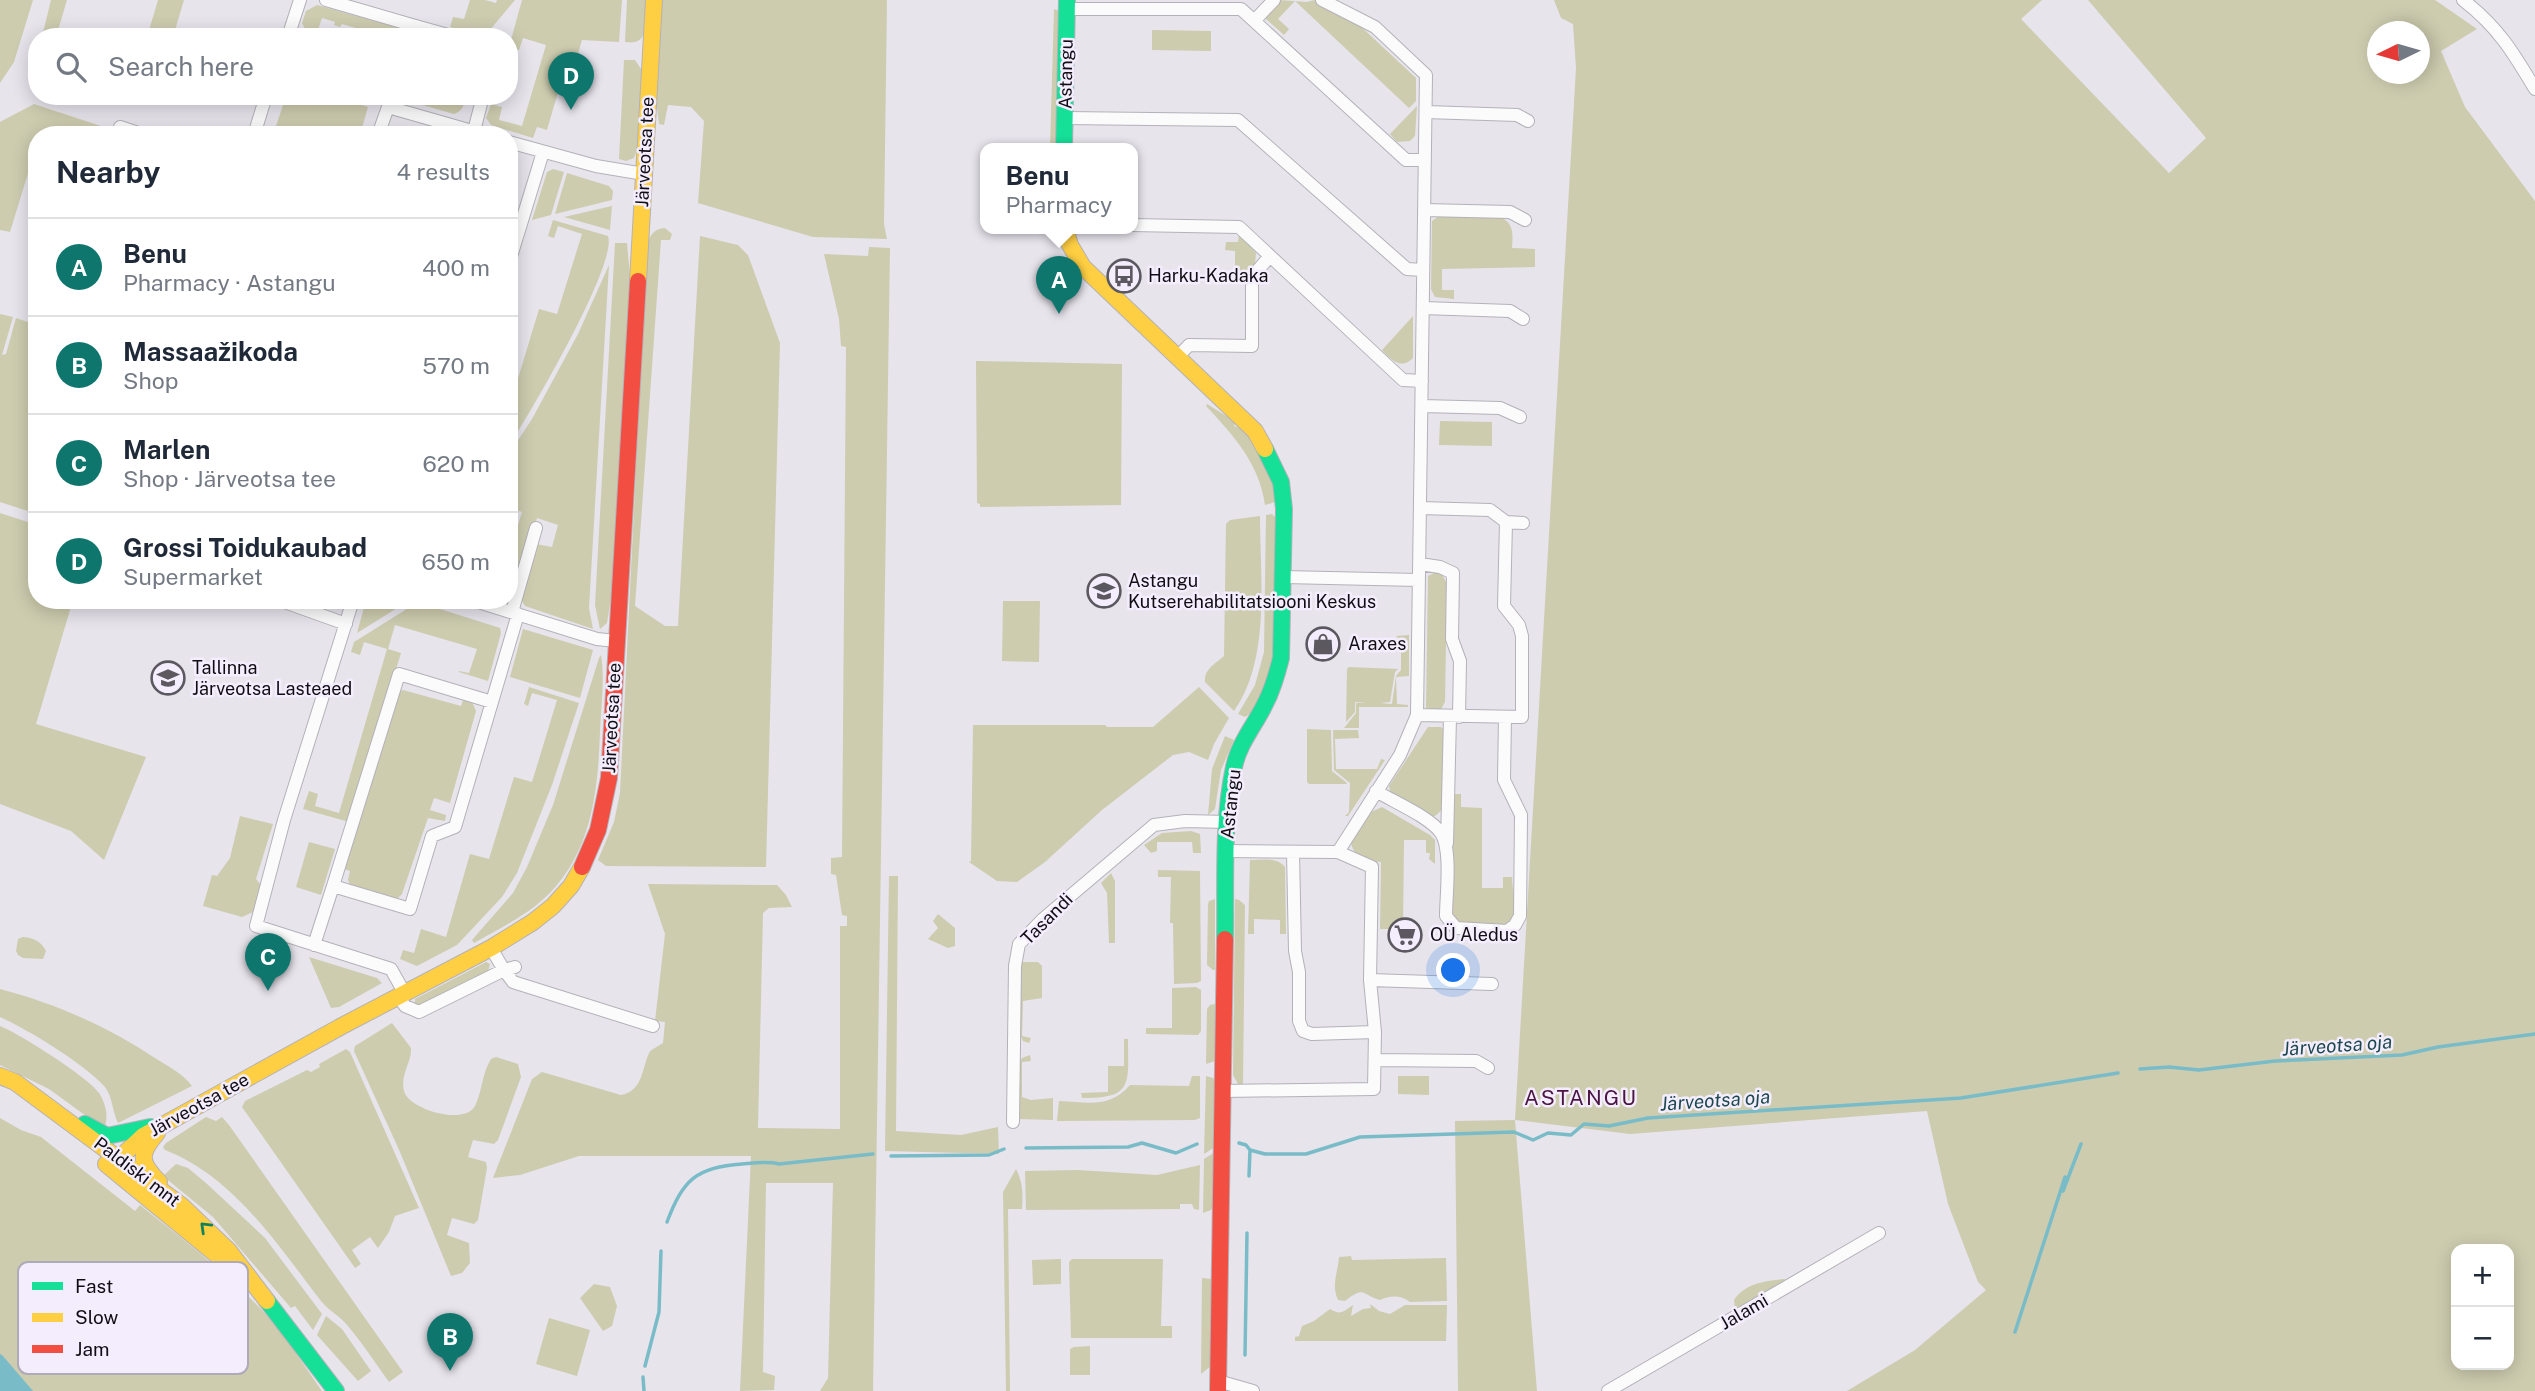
<!DOCTYPE html>
<meta charset="utf-8">
<style>
:root{--surface:#fff;--page:#f2f2f3;--text:#1f2937;--muted:#747a83;--line:#e0e1e3;--accent:#0f766e}
body{margin:0;font-family:"Public Sans",sans-serif;background:var(--page);color:var(--text)}
.controls{position:absolute;right:21px;bottom:21px;display:grid;overflow:hidden;border-radius:14px;box-shadow:0 4px 18px #0003}
.controls button{width:63px;height:63px;display:grid;place-items:center;padding:0;border:0;border-bottom:2px solid var(--line);background:var(--surface);color:var(--text);font:35px sans-serif}
.compass{position:absolute;left:2367px;top:21px;width:63px;height:63px;border-radius:50%;background:var(--surface);box-shadow:0 4px 18px #0003;rotate:265deg}
.you{position:absolute;left:1454px;top:971px;width:24px;height:24px;margin:-18px;border:5px solid #fff;border-radius:50%;background:#1a73e8;box-shadow:0 0 0 10px #1a73e833}
.badge{display:grid;place-items:center;width:46px;height:46px;border-radius:50%;background:var(--accent);color:#fff;font-size:23px;font-weight:700}
.pin{position:absolute;translate:-50% -58px;filter:drop-shadow(0 2px 4px #0008)}
.pin::after{content:'';position:absolute;top:37px;width:24px;height:21px;background:inherit;clip-path:polygon(0 0,100% 0,50% 100%)}
.popup{position:absolute;left:980px;top:143px;width:158px;height:91px;box-sizing:border-box;display:grid;place-content:center;border-radius:14px;background:var(--surface);filter:drop-shadow(0 2px 5px #0005);font-size:23px;white-space:nowrap;color:var(--muted)}
.popup b{font-size:26px;color:var(--text)}
.popup::after{content:'';position:absolute;left:50%;top:100%;margin-left:-14px;border:14px solid transparent;border-top-color:var(--surface)}
.list{margin:0;padding:0;list-style:none}
h2{display:flex;justify-content:space-between;align-items:center;height:91px;margin:0;padding:0 28px;font-size:30px}
h2 small{font-size:23px;font-weight:400;color:var(--muted)}
.list li{display:grid;grid-template-columns:46px 1fr auto;gap:21px;align-items:center;box-sizing:border-box;height:98px;padding:0 28px;border-top:2px solid var(--line)}
.list b{display:block;font-size:26px;white-space:nowrap}
.list p{margin:0;font-size:23px;white-space:nowrap;color:var(--muted)}
.list em{font-size:23px;font-style:normal;color:var(--muted)}
.icon{flex:none;width:38px;height:38px;fill:none;stroke:currentColor;stroke-width:2;stroke-linecap:round;stroke-linejoin:round}
.map{position:relative;flex:none;width:2535px;height:1391px;overflow:hidden}
.search{position:absolute;background:var(--surface);box-shadow:0 4px 18px #0003;left:28px;top:28px;width:490px;height:77px;display:flex;align-items:center;gap:18px;box-sizing:border-box;padding:0 24px;border-radius:28px;color:var(--muted);font-size:26px}
.panel{position:absolute;background:var(--surface);box-shadow:0 4px 18px #0003;left:28px;top:126px;width:490px;height:483px;border-radius:28px}
.map>svg:first-child{display:block}
.green{fill:#cdccaf;fill-rule:evenodd}
.water{fill:#79bcc8}
.lines{fill:none;stroke-linecap:round;stroke-linejoin:round}
.stream{stroke:#79bcc8;stroke-width:3.5}
.street-casing{stroke:#b4b1b8;stroke-width:14}
.fast-casing{stroke:#b4b1b8;stroke-width:18}
.slow-casing{stroke:#b4b1b8;stroke-width:18}
.jam-casing{stroke:#b4b1b8;stroke-width:18}
.street{stroke:#fbfbfc;stroke-width:12}
.fast{stroke:#16e098;stroke-width:16}
.slow{stroke:#ffcf43;stroke-width:16}
.jam{stroke:#f24e42;stroke-width:16}
.oneway{stroke:#13825c}
.labels{text-anchor:middle;stroke-width:5;stroke-linejoin:round;paint-order:stroke}
.street-label{font-size:18px;fill:#100e13;stroke:#f3edfe}
.poi-label{font-size:18px;fill:#100e13;stroke:#f3edfe;text-anchor:start}
.water-label{font-size:19px;font-style:italic;fill:#1c484d;stroke:#f3edfe}
.quarter-label{font-size:21px;letter-spacing:2px;fill:#4c1642;stroke:#f3edfe}
.key{fill:#f3edfe;stroke:#afaab8;stroke-width:2}
.key-label{font-size:19px;fill:#100e13}
</style>
<div class="map">
<svg width="2535" height="1391" viewBox="0 0 2535 1391">
<rect width="100%" height="100%" fill="#e7e4ec"/>
<path class="green" d="M0 0H33L14 62 0 83Z
M51 0H67L56 37H42Z
M158 0H184L173 37H147Z
M470 0H485L496 3 497 0H515L489 31 482 35 450 27 453 17 464 19Z
M522 0H622L619 42 582 40 575 64H573L572 69 565 68 547 130 537 127 533 138 491 125 486 118 491 104 502 107 499 120 522 126 546 45 523 38 519 50 509 47Z
M627 0H646L644 34C639 43 634 43 625 42Z
M662 0H887L884 224 887 239 813 237 698 203 704 121 691 107 668 105 664 125 659 124 656 99Z
M1279 0 1307 2 1315 0 1357 23 1416 78V101L1409 108 1295 1 1278 19 1289 29 1284 35 1266 19 1267 13Z
M1554 0H2042L2021 19 2169 173 2206 138 2088 0H2435L2477 29 2441 51 2465 107 2535 201V1391H1847L1915 1350 1986 1290 1978 1282 1948 1204 1927 1111 1630 1134 1515 1120 1537 1391H1458L1455 1121 1515 1120 1576 68 1573 24 1561 18ZM2378 32H2420V74H2378ZM2456 1249H2509V1365H2456Z
M317 5 395 27 400 30V37H365L366 31 342 24 340 27 334 25 335 22 322 18 317 33 305 29 302 23 306 11Z
M1054 9 1060 11 1057 148H1050Z
M1152 30 1211 31V51L1152 50Z
M624 60H635L643 72 638 147 634 158 626 161 619 159Z
M286 96H333L368 107 360 135H273Z
M406 96H466C464 105 463 111 454 114L412 102Z
M34 104 110 129 115 135H52L41 131 37 135V144L10 232 0 230V122Z
M1417 106 1415 136 1410 141 1397 142 1390 134Z
M553 169 564 172 551 215 532 220 547 172Z
M567 173 609 186 613 191 612 200 555 214Z
M612 206 610 230 564 217Z
M1439 216 1500 217C1514 223 1513 234 1512 248L1535 249V267L1442 269V290H1454V299L1435 297 1431 289 1432 221Z
M553 220 608 236C618 264 529 415 509 446V391L514 392 539 309 557 314 582 234 558 226 554 238 548 236Z
M665 228 672 234 670 240H661L635 606 665 626H678L700 236 738 245 748 255 780 343 766 867 606 866 598 860 614 822 620 793 647 244C651 234 654 229 665 228Z
M1239 234 1256 253 1255 264 1246 271 1235 272V251L1225 250 1226 242H1238Z
M615 243H627L631 287 615 573 607 623 600 629 595 605Z
M869 247 890 248 873 1391H820L828 1378 833 1183H766L763 1372 775 1376 774 1390 740 1391 751 1156H579L520 1175 493 1178 532 1079 542 1072 621 1095C644 1090 641 1069 650 1051L663 1043 665 1022 655 1021 665 934 648 884 777 885 786 895 792 907 769 908 763 913 758 1128 840 1129V926H847V916L842 915 836 875 831 874V858L842 857 846 347 841 346 839 319 824 254 868 256Z
M609 265 589 608 593 629 525 606 521 599 536 544 552 547 558 525 537 518 512 598 508 603 500 600H509V553L522 512 509 508V454L532 419 578 334Z
M0 314 13 317 2 355 6 354 16 318 37 325V514L0 502Z
M1413 316V358C1401 370 1391 360 1382 350Z
M976 361 1122 364 1121 505 980 507V504L977 503Z
M1207 404 1236 422 1234 426C1249 428 1264 459 1271 474 1274 482 1274 493 1275 502L1265 505C1259 463 1234 436 1206 406Z
M1440 421 1492 422V446L1439 445Z
M0 513 37 525V600H73L36 724 146 757 104 860 71 831 0 804Z
M1272 514 1277 519C1276 560 1285 697 1245 717L1238 714 1255 685 1264 652 1266 515Z
M1260 516C1260 577 1271 659 1234 711L1205 682C1203 670 1216 663 1224 656L1226 524 1230 520Z
M1436 572 1442 574 1447 584 1445 702 1440 711 1426 708 1428 576Z
M366 600H410L357 633Z
M1003 601H1040L1039 662 1002 661Z
M418 602 500 628 501 633 488 681 459 672V671L469 673 477 649 395 625 388 649 401 653 349 822 303 809 309 791 318 794 315 806 339 813 387 649 364 642 360 655 351 652 354 642Z
M523 629 593 650 580 698 510 677Z
M1409 635V676L1396 677 1397 704 1408 705V707H1359V728H1344L1356 713V703H1367L1355 702V712L1346 722 1347 669 1349 667 1398 669 1395 672 1390 702 1380 703 1392 704 1396 676 1401 670V640L1396 636Z
M601 655C605 679 601 707 600 731 598 797 590 864 534 907 515 921 494 932 474 943L472 940 513 893 527 867 553 805 599 658Z
M529 687 579 703 552 785 517 873 502 897 457 945 417 966 400 959 403 950 414 953 421 929 446 937 470 854 489 859 514 777 532 782 557 700 532 693 528 706 524 704Z
M1199 687 1229 718 1214 744 1208 760 1189 752 1173 755 1102 810 1045 862 1017 882 997 881 969 862 971 861 973 725H1105L1107 727H1153Z
M403 690 461 706 463 700 472 702 476 711 450 803 434 798 430 810 446 815 445 821 428 818 402 894 396 900 351 887 348 880 350 871 341 868 399 692Z
M1428 727H1441L1444 730V808L1435 816H1429L1391 795 1389 786Z
M1307 729 1331 730 1332 771 1347 783 1346 784H1309L1307 782Z
M1333 730H1358L1359 738 1335 739 1336 769H1377L1381 759 1385 760 1348 816H1345L1349 812 1350 783 1334 770Z
M1225 736 1234 740 1221 770 1215 809 1208 815 1212 769Z
M1453 794H1461V807L1482 808V888H1503V877H1512C1512 893 1521 916 1504 925L1458 924 1454 919 1451 910Z
M1382 807 1430 835 1435 840V864L1429 859 1430 853H1426V840H1404L1403 929H1380L1381 862C1368 861 1354 858 1351 843L1371 812Z
M240 816 273 824 256 879 261 885 253 912 242 917 203 906 212 875 217 876 230 858Z
M1191 831 1200 834 1201 853H1193L1192 842H1157V851L1151 853 1144 845 1162 833Z
M309 842 335 849 321 895 296 887Z
M1250 860C1262 860 1277 857 1285 867L1286 934H1280V920L1254 919V934H1248Z
M1158 870 1200 871 1201 981 1197 983 1174 984 1173 923H1170L1171 877H1158Z
M1111 873 1115 881V943H1109L1107 893 1101 883Z
M889 876H898L896 1131 961 1135 998 1127 999 1154 885 1151Z
M1215 899V970H1213L1207 965 1208 904 1209 901Z
M1235 899 1239 900 1245 905 1243 1086 1238 1084 1233 1075Z
M938 914 955 928V946L948 948 928 939 938 928 933 921Z
M23 937C34 938 41 941 46 951L43 959 23 958 18 955 16 951 18 939Z
M309 957 377 978 382 983 339 1007 331 1008Z
M486 962 490 964 488 972 421 1008 415 1005V999Z
M1021 962H1038L1042 966V998L1023 1001 1022 1036 1031 1038 1029 1043 1023 1041 1020 1035Z
M1172 988 1196 987 1201 990V1031L1198 1035 1146 1034V1028H1172Z
M0 989C57 1004 109 1027 158 1060 170 1067 184 1075 192 1086L118 1123C112 1111 113 1098 105 1087 86 1065 27 1029 0 1017Z
M1215 1004 1219 1031 1218 1060 1206 1064 1207 1009 1210 1005Z
M392 1023 411 1048C412 1062 400 1074 404 1091 408 1109 464 1126 475 1106 482 1092 482 1073 491 1059L496 1057 518 1064 521 1077 498 1140 494 1144 473 1140 468 1157 486 1162 487 1168 478 1220 474 1224 452 1218 447 1235 469 1243 470 1263 462 1273 451 1276 400 1152 354 1051 355 1046Z
M0 1026C20 1034 88 1077 99 1093 106 1104 109 1117 104 1129L49 1089 0 1065Z
M1124 1039H1128C1128 1083 1134 1099 1082 1098L1081 1093 1108 1092V1066H1124Z
M346 1049 350 1052 419 1208 395 1216 389 1232 378 1248 370 1237 352 1250 361 1264 355 1268 242 1107 245 1101 307 1070 311 1072 320 1067 319 1064Z
M1030 1055 1031 1061 1022 1062V1097L1031 1100 1053 1098V1120L1018 1119 1019 1064 1022 1058Z
M1192 1076H1200V1118L1195 1120 1057 1121 1059 1101C1088 1102 1109 1109 1130 1085L1189 1086Z
M1206 1076 1213 1078 1217 1082 1215 1147 1204 1154Z
M1398 1076H1429V1095L1398 1094Z
M206 1117 216 1121 222 1117 229 1125 403 1372 389 1382C376 1364 363 1344 348 1326 340 1316 329 1311 321 1301 277 1244 234 1177 165 1150L163 1147 166 1143Z
M0 1118 21 1130 41 1137 135 1211 140 1205C181 1238 223 1270 260 1308 284 1333 302 1363 322 1391H0Z
M1215 1152 1214 1204 1211 1210 1203 1213 1204 1159Z
M176 1164 188 1168 206 1183 265 1238 322 1314 313 1330 295 1306 291 1308 213 1217 163 1176Z
M1200 1165 1199 1210 1194 1209 1192 1204H1180V1209L1026 1210 1025 1171 1078 1170 1157 1175Z
M1016 1169C1023 1182 1023 1195 1022 1209H1008L1010 1391H1006L1003 1192Z
M1351 1256 1352 1260 1446 1258 1447 1301 1410 1302C1401 1295 1390 1295 1380 1300 1361 1295 1366 1285 1345 1301L1338 1300C1331 1285 1338 1272 1339 1257Z
M1061 1259V1284L1033 1285 1032 1260Z
M1072 1259H1163L1161 1326H1172V1338H1071L1069 1262Z
M1202 1278 1212 1279 1211 1366 1201 1374Z
M1784 1279 1786 1280 1735 1309 1734 1300C1745 1283 1765 1281 1784 1279Z
M594 1284 610 1287 617 1306 612 1326 603 1331 580 1298Z
M1370 1304 1379 1311 1390 1314 1405 1305H1447L1446 1341H1295V1337L1299 1336 1302 1326 1314 1321 1330 1309C1341 1316 1344 1311 1353 1305L1351 1316 1363 1309 1371 1308Z
M326 1316 342 1329 371 1371 358 1381 317 1335Z
M549 1318 590 1330 577 1376 536 1364Z
M1090 1346V1375H1070V1349L1074 1347Z"/>
<path class="water" d="M0 1354 2 1355 33 1391H0Z"/>
<g class="lines">
<path class="stream" d="M2140 1069 2169 1067 2199 1070 2275 1061 2402 1055 2438 1047 2535 1034
M1239 1143 1246 1145 1250 1150 1265 1154H1306L1360 1137 1514 1132 1533 1140 1548 1133 1571 1135 1584 1124 1609 1126 1648 1118 1961 1098 2118 1073
M1026 1148 1128 1147 1142 1143 1176 1153 1197 1144
M891 1156 989 1155 1004 1149
M1249 1176 1250 1150
M2063 1191 2081 1144
M667 1222C683 1180 696 1167 742 1164 754 1163 767 1161 779 1164L873 1154
M2015 1332 2065 1177
M1245 1355 1247 1233
M645 1366 659 1312 661 1251
M643 1377 644 1391"/>
<defs>
<path id="street" d="M326 0 412 25 409 37
M1322 0 1375 27 1426 75 1417 715 1400 755 1338 852
M2463 0C2498 27 2513 52 2535 89
M1067 9H1241L1406 160H1425
M1254 21 1274 0
M412 25 455 37
M288 37 300 0
M391 96 388 107 486 135
M1426 112 1517 115 1528 121
M1065 118 1238 120 1407 269 1423 270
M120 127 144 135
M474 131 483 96
M254 135 266 96
M378 135 388 107
M509 142 596 166 644 174
M1424 210 1510 212 1525 220
M1132 225 1239 227 1403 380 1422 381
M509 263 543 152
M1423 308 1510 311 1523 319
M1177 358 1189 345 1252 346V277L1270 256
M1422 406 1500 408 1520 417
M1420 508 1490 510 1506 522 1523 523
M1420 564 1440 567 1453 573 1452 639 1460 661 1459 717
M1284 577 1419 580
M279 600 346 624
M353 600 284 820 256 926 391 969 405 994
M472 600 597 639 616 641
M512 612 536 528
M1417 715 1522 717V636L1519 625 1504 606 1506 522
M1376 791C1394 802 1430 817 1441 833 1452 849 1446 896 1446 916L1456 928 1507 931 1515 925 1520 916 1521 815 1504 780 1505 717
M1447 843 1450 717
M1293 852 1295 951 1299 972V1021L1303 1031 1312 1034 1375 1032
M333 886 399 674 492 702
M314 945 333 886 410 909 432 836 455 827 518 614
M491 948 504 970 515 967
M1370 980 1492 984
M399 997 405 1006 419 1012 504 970 513 982 653 1026
M1376 1060 1476 1061 1488 1068
M1224 1091 1374 1089 1375 1032 1370 980 1372 867 1338 852 1226 851
M1013 1122 1015 966 1019 944 1043 919 1154 825 1185 821 1227 822
M1218 1381 1253 1391
M1608 1391 1879 1233"/>
<path id="fast" d="M1064 148 1067 0
M1225 939C1226 883 1222 822 1234 767 1239 743 1255 725 1265 704 1273 689 1277 674 1281 658L1284 509 1281 482 1265 449
M85 1124 107 1136 150 1127
M267 1301 336 1391"/>
<path id="slow" d="M1065 228 1070 245 1083 267 1255 431 1265 449
M638 281 654 0
M0 1076 15 1082 182 1206 229 1251 267 1301
M157 1133C139 1154 139 1162 159 1182
M106 1164 223 1260
M110 1167 143 1136 340 1027 491 948 533 922 553 906 571 886 582 867"/>
<path id="jam" d="M582 867 598 830 609 778 638 281
M1218 1391 1225 939"/>
</defs>
<use href="#street" class="street-casing"/>
<use href="#fast" class="fast-casing"/>
<use href="#slow" class="slow-casing"/>
<use href="#jam" class="jam-casing"/>
<use href="#street" class="street"/>
<use href="#fast" class="fast"/>
<use href="#slow" class="slow"/>
<use href="#jam" class="jam"/>
</g>
<defs><path id="oneway-chevron" d="M-2-3.5L2.5 0L-2 3.5" fill="none" stroke-width="1.6" stroke-linecap="round" stroke-linejoin="round" transform="scale(1.75)"/></defs>
<use class="oneway" href="#oneway-chevron" transform="translate(205 1227) rotate(-136)"/>
<defs>
<symbol id="bus-ring" viewBox="-11 -11 22 22"><circle r="9.5" fill="#f3edfe" stroke="#5b595f" stroke-width="1.5"/><path d="M-5-6H5V4H4V6H2V4H-2V6H-4V4H-5ZM-3.5-4V0h7V-4ZM-3.5 1.2v1.5H-2V1.2ZM2 1.2v1.5H3.5V1.2Z" fill="#5b595f"/></symbol>
<symbol id="school-ring" viewBox="-11 -11 22 22"><circle r="9.5" fill="#f3edfe" stroke="#5b595f" stroke-width="1.5"/><path d="M0-5L7-2L0 1L-7-2ZM-4 1L0 2.5L4 1V4Q0 6-4 4Z" fill="#5b595f"/></symbol>
<symbol id="shop-ring" viewBox="-11 -11 22 22"><circle r="9.5" fill="#f3edfe" stroke="#5b595f" stroke-width="1.5"/><path d="M-5-2.5h2.3a2.7 3.5 0 0 1 5.4 0H5L5.5 6h-11ZM-1.5-2.5h3a1.5 2.3 0 0 0-3 0Z" fill="#5b595f"/></symbol>
<symbol id="supermarket-ring" viewBox="-11 -11 22 22"><circle r="9.5" fill="#f3edfe" stroke="#5b595f" stroke-width="1.5"/><path d="M-6-5.5h2.5l.6 2H6L4.5 2H-2.5L-4.4-4H-6ZM-1.5 3.2a1.3 1.3 0 1 0 .1 0ZM3 3.2a1.3 1.3 0 1 0 .1 0Z" fill="#5b595f"/></symbol>
</defs>
<g fill-rule="evenodd">
<use href="#bus-ring" x="1105" y="257" width="38" height="38"/>
<use href="#school-ring" x="1085" y="572" width="38" height="38"/>
<use href="#shop-ring" x="1304" y="625" width="38" height="38"/>
<use href="#school-ring" x="149" y="659" width="38" height="38"/>
<use href="#supermarket-ring" x="1386" y="916" width="38" height="38"/>
</g>
<g class="labels">
<g class="street-label">
<text transform="translate(1066 74) rotate(-89)" y="6">Astangu</text>
<text transform="translate(645 152) rotate(-87)" y="6">Järveotsa tee</text>
<text transform="translate(612 718) rotate(-87)" y="6">Järveotsa tee</text>
<text transform="translate(1231 804) rotate(-84)" y="6">Astangu</text>
<text transform="translate(1047 919) rotate(-45)" y="6">Tasandi</text>
<text transform="translate(199 1105) rotate(-29)" y="6">Järveotsa tee</text>
<text transform="translate(137 1172) rotate(37)" y="6">Paldiski mnt</text>
<text transform="translate(1744 1312) rotate(-30)" y="6">Jalami</text>
</g>
<g class="poi-label">
<text x="1148" y="282">Harku-Kadaka</text>
<text x="1128" y="587">Astangu<tspan x="1128" dy="21">Kutserehabilitatsiooni Keskus</tspan></text>
<text x="1348" y="650">Araxes</text>
<text x="192" y="674">Tallinna<tspan x="192" dy="21">Järveotsa Lasteaed</tspan></text>
<text x="1430" y="941">OÜ Aledus</text>
</g>
<g class="water-label">
<text transform="translate(2337 1045) rotate(-4)" y="7">Järveotsa oja</text>
<text transform="translate(1715 1100) rotate(-4)" y="7">Järveotsa oja</text>
</g>
<g class="quarter-label">
<text x="1581" y="1105">ASTANGU</text>
</g>
</g>
<rect x="18" y="1262" width="230" height="112" rx="10" class="key"/>
<rect x="32" y="1282" width="31" height="8" fill="#16e098"/>
<rect x="32" y="1313" width="31" height="9" fill="#ffcf43"/>
<rect x="32" y="1345" width="31" height="8" fill="#f24e42"/>
<g class="key-label">
<text x="75" y="1293">Fast</text>
<text x="75" y="1324">Slow</text>
<text x="75" y="1356">Jam</text>
</g>
</svg>
<div class="controls">
<button>+</button>
<button>−</button>
</div>
<svg class="compass" viewBox="-18 -18 36 36"><path d="M0-13l5 13h-10z" fill="#e53935"/><path d="M0 13l5-13h-10z" fill="#747a83"/></svg>
<div class="you"></div>
<div class="pin badge" style="left:1059px;top:314px">A</div>
<div class="popup"><b>Benu</b>Pharmacy</div>
<div class="pin badge" style="left:450px;top:1371px">B</div>
<div class="pin badge" style="left:268px;top:991px">C</div>
<div class="pin badge" style="left:571px;top:110px">D</div>
<div class="search"><svg class="icon" aria-label="search" viewBox="0 0 24 24"><circle cx="10" cy="10" r="6"/><path d="M15 15l6 6"/></svg>Search here</div>
<section class="panel">
<h2>Nearby<small>4 results</small></h2>
<ul class="list">
<li><span class="badge">A</span><div><b>Benu</b><p>Pharmacy · Astangu</p></div><em>400 m</em></li>
<li><span class="badge">B</span><div><b>Massaažikoda</b><p>Shop</p></div><em>570 m</em></li>
<li><span class="badge">C</span><div><b>Marlen</b><p>Shop · Järveotsa tee</p></div><em>620 m</em></li>
<li><span class="badge">D</span><div><b>Grossi Toidukaubad</b><p>Supermarket</p></div><em>650 m</em></li>
</ul>
</section>
</div>
